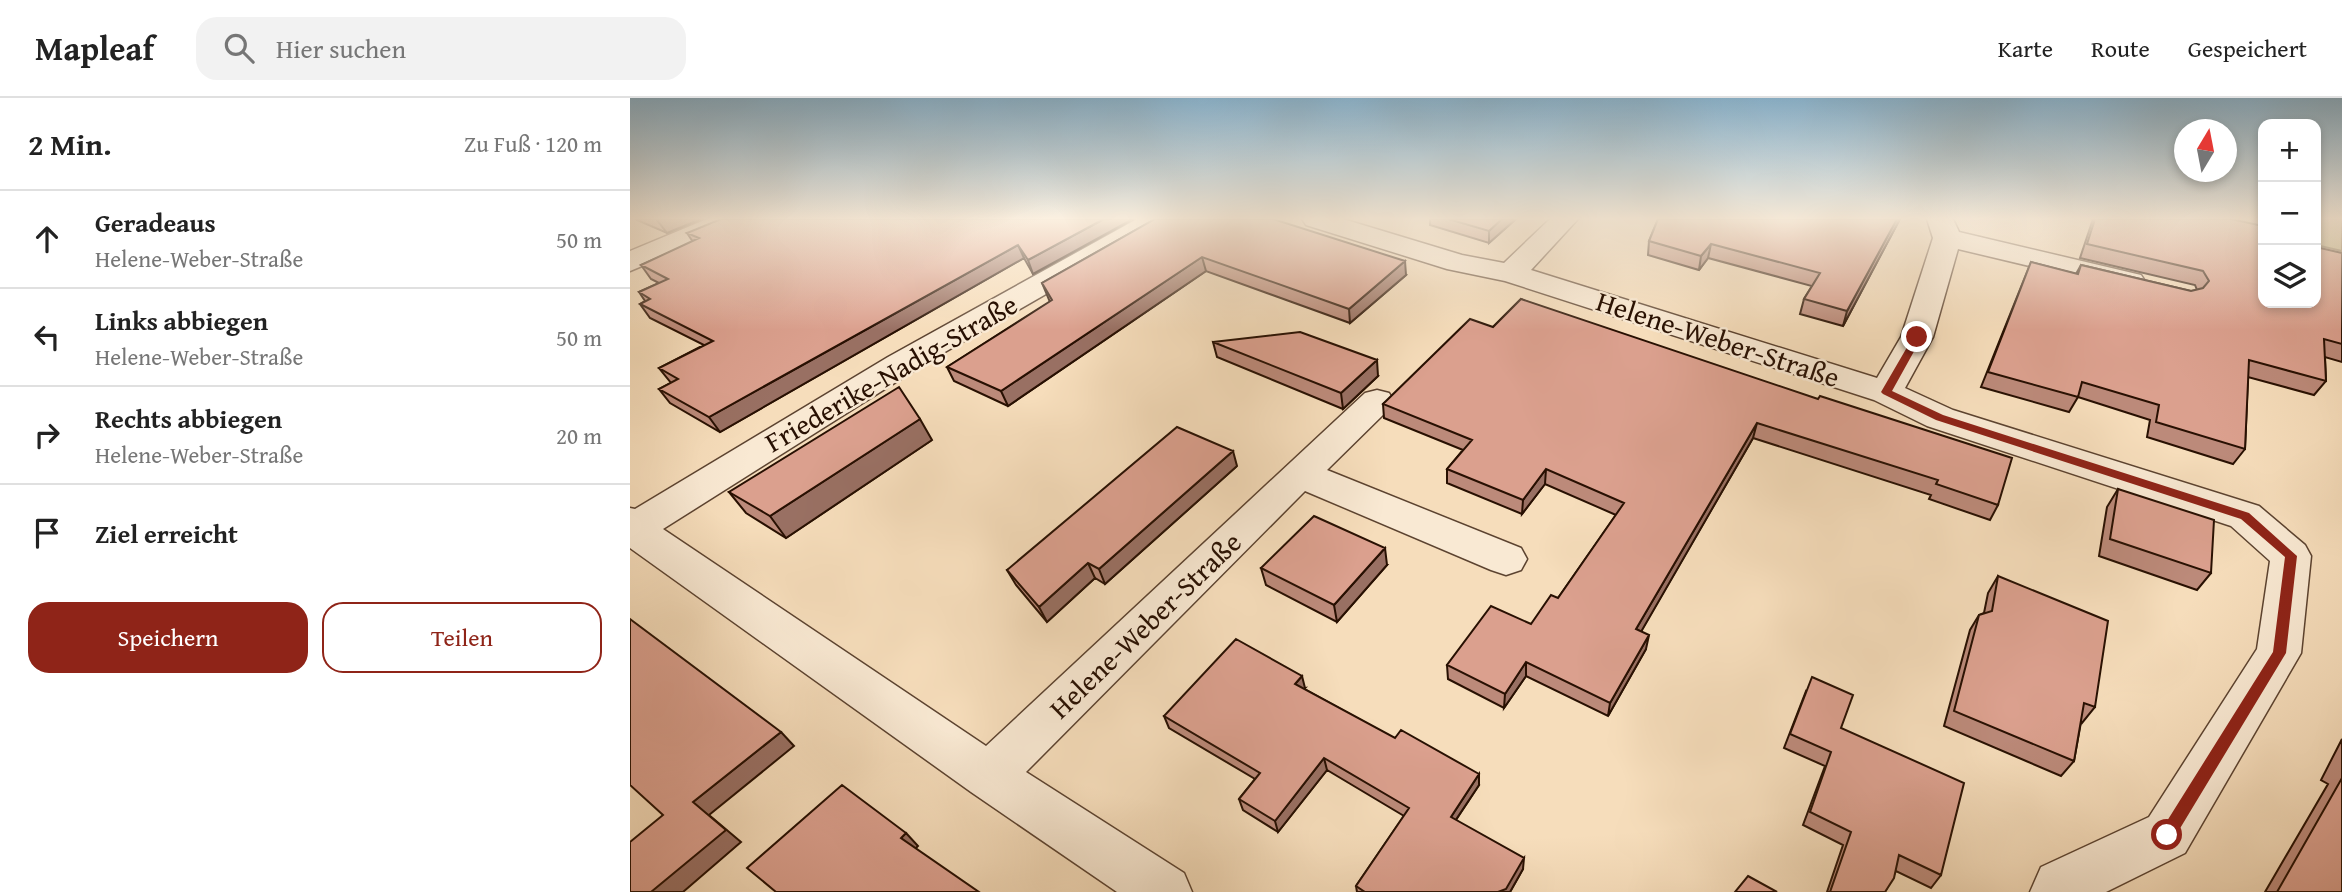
<!DOCTYPE html>
<html lang="de">
<meta charset="utf-8">
<style>
:root{--surface:#fff;--page:#f2f2f2;--text:#222;--muted:#767676;--line:#e0e0e0;--accent:#8f2418}
body{margin:0;font-family:"Gentium Book Plus",serif;background:var(--page);color:var(--text)}
.controls{position:absolute;right:21px;top:21px;display:grid;overflow:hidden;border-radius:14px;box-shadow:0 4px 10px #0003}
.controls button{width:63px;height:63px;display:grid;place-items:center;padding:0;border:0;border-bottom:2px solid var(--line);background:var(--surface);color:var(--text);font:35px sans-serif}
.compass{position:absolute;left:1544px;top:21px;width:63px;height:63px;border-radius:50%;background:var(--surface);box-shadow:0 4px 10px #0003;rotate:10deg}
.stop{position:absolute;width:21px;height:21px;margin:-16px;border:5px solid #8f2418;border-radius:50%;background:#fff}
.stop.end{background:#8f2418;border-color:#fff;box-shadow:0 2px 7px #0008}
.list{margin:0;padding:0;list-style:none}
h2{display:flex;justify-content:space-between;align-items:center;height:91px;margin:0;padding:0 28px;font-size:30px}
h2 small{font-size:23px;font-weight:400;color:var(--muted)}
.list li{display:grid;grid-template-columns:46px 1fr auto;gap:21px;align-items:center;box-sizing:border-box;height:98px;padding:0 28px;border-top:2px solid var(--line)}
.list b{display:block;font-size:26px;white-space:nowrap}
.list p{margin:0;font-size:23px;white-space:nowrap;color:var(--muted)}
.list em{font-size:23px;font-style:normal;color:var(--muted)}
.actions{display:flex;gap:14px;padding:21px 28px}
.actions a{flex:1;padding:16px 0;border:2px solid var(--accent);border-radius:21px;text-align:center;font-size:24px;color:var(--accent)}
.actions .main{background:var(--accent);color:#fff}
.icon{flex:none;width:38px;height:38px;fill:none;stroke:currentColor;stroke-width:2;stroke-linecap:round;stroke-linejoin:round}
.map{position:relative;flex:none;width:1712px;height:794px;overflow:hidden}
header{display:flex;align-items:center;gap:42px;box-sizing:border-box;height:98px;padding:0 35px;background:var(--surface);border-bottom:2px solid var(--line)}
header strong{font-size:33px}
nav{display:flex;gap:38px;margin-inline-start:auto;font-size:24px}
.search{width:490px;height:63px;background:var(--page);display:flex;align-items:center;gap:18px;box-sizing:border-box;padding:0 24px;border-radius:21px;color:var(--muted);font-size:26px}
main{display:flex}
aside{flex:1;background:var(--surface)}
.map>svg:first-child{display:block}
.green{fill:#c4bf8b;stroke:#766846;stroke-width:2}
.lines{fill:none;stroke-linecap:round;stroke-linejoin:round}
.street-casing{stroke:#5c4330;stroke-width:3}
.street{fill:#f9e9d3;fill-rule:evenodd}
.wall{fill:#bc8a7a;stroke:#281002;stroke-width:2}
.shaded-wall{fill:#997063;stroke:#281002;stroke-width:2}
.building{fill:#dba08e;stroke:#281002;stroke-width:2}
.route{fill:#8f2418}
.labels{text-anchor:middle;stroke-width:5;stroke-linejoin:round;paint-order:stroke}
.street-label{font-size:28px;fill:#281002;stroke:#f9e9d3}
</style>
<header>
<strong>Mapleaf</strong>
<div class="search"><svg class="icon" aria-label="search" viewBox="0 0 24 24"><circle cx="10" cy="10" r="6"/><path d="M15 15l6 6"/></svg>Hier suchen</div>
<nav><a>Karte</a><a>Route</a><a>Gespeichert</a></nav>
</header>
<main>
<aside>
<h2>2 Min.<small>Zu Fuß · 120 m</small></h2>
<ul class="list">
<li><svg class="icon" aria-label="ahead" viewBox="0 0 24 24"><path d="M12 20V5M6 11l6-6 6 6"/></svg><div><b>Geradeaus</b><p>Helene-Weber-Straße</p></div><em>50 m</em></li>
<li><svg class="icon" aria-label="left" viewBox="0 0 24 24"><path d="M17 20v-9H6M10 6l-5 5 5 5"/></svg><div><b>Links abbiegen</b><p>Helene-Weber-Straße</p></div><em>50 m</em></li>
<li><svg class="icon" aria-label="right" viewBox="0 0 24 24"><path d="M7 20v-9h11M14 6l5 5-5 5"/></svg><div><b>Rechts abbiegen</b><p>Helene-Weber-Straße</p></div><em>20 m</em></li>
<li><svg class="icon" aria-label="arrive" viewBox="0 0 24 24"><path d="M6 21V4h12l-3 4 3 4H6"/></svg><div><b>Ziel erreicht</b></div></li>
</ul>
<div class="actions"><a class="main">Speichern</a><a>Teilen</a></div>
</aside>
<div class="map">
<svg width="1712" height="794" viewBox="0 0 1712 794">
<rect width="100%" height="100%" fill="#f6ddbb"/>
<filter id="stains"><feTurbulence type="fractalNoise" baseFrequency=".00286" numOctaves="4"/><feColorMatrix values="0 0 0 0 .2 0 0 0 0 .09 0 0 0 0 .02 0 0 0 .5 -.17"/></filter>
<radialGradient id="worn" r=".72"><stop offset=".6" stop-color="#630" stop-opacity="0"/><stop offset="1" stop-color="#630" stop-opacity=".3"/></radialGradient>
<path class="green" d="M1686 121H1712V153L1686 147Z"/>
<g class="lines">
<defs>
<path id="street" d="M77 121H114L110 127 0 173V153Z
M507 121H540L536 127 301 262 33 431 356 648 735 295 747 292 759 295 764 303 759 311 697 372 891 450 897 461 891 472 876 477 861 472 675 393 396 674 554 775 562 794H487L341 694 0 450V410L5 411 258 259Z
M672 121H713L832 157 874 165 920 121H948L901 172 1247 280 1271 239 1303 140 1297 121H1323L1329 134 1511 177 1515 183 1511 189 1500 192 1328 151 1303 239 1275 290 1323 312 1629 408 1675 447 1681 458 1671 555 1555 755 1476 794H1400L1411 769 1519 719 1627 551 1640 463 1601 428 1297 328 1244 302 875 183 817 171 676 127Z"/>
</defs>
<use href="#street" class="street-casing"/>
<use href="#street" class="street"/>
</g>
<path class="wall" d="M5 121H71L37 135Z
M503 121 403 176 394 160 90 334 40 305 29 291 41 285 29 270 74 247 20 220 10 206 15 203 9 194 29 185 21 181 11 167 63 144 57 135Z
M525 121 776 177 720 225 576 173 378 308 324 283 317 269 420 204 412 185Z
M800 121H886L859 145 800 127Z
M1028 121H1270L1213 228 1170 216 1174 201 1182 188 1078 160 1069 172 1018 157 1019 143Z
M1463 121H1601L1633 205 1712 155V264L1695 259 1696 283 1684 297 1618 279 1615 351 1603 366 1517 339 1520 322 1448 299 1439 314 1351 289 1401 164 1446 176 1451 167 1561 193 1567 192 1565 187 1450 160Z
M891 201 1368 407 1360 422 1299 401 1301 397 1123 340 1011 533 1016 551 978 618 896 578 874 610 818 581 817 567 901 526 928 500 986 417 915 386 892 416 817 385V371L833 352 754 320 753 306 863 229Z
M583 244 748 278 713 311 587 259Z
M302 342 156 440 116 415 99 394Z
M607 368 475 486 465 480 417 524 386 487 377 472Z
M1488 391 1581 475 1567 492 1469 458 1477 409Z
M757 467 707 524 636 487 631 470Z
M1368 478 1465 609 1452 625 1451 624 1444 663 1431 678 1314 628 1340 532 1349 517 1354 515 1358 495Z
M675 590 674 591 849 687 826 722 893 771 880 794H727L726 788 774 718 697 672 648 734 613 712 609 701 625 681 539 630 534 618Z
M1176 593 1211 630 1311 777 1301 790 1266 773 1255 794H1197L1213 747 1173 727 1195 668 1154 650Z
M1712 641V794H1635L1698 686 1691 682Z"/>
<path class="shaded-wall" d="M29 121H71L37 135 27 122Z
M474 121H503L403 176 398 162Z
M872 121H886L859 145V133Z
M1267 121H1270L1213 228 1217 213Z
M1081 146 1078 160 1069 172 1071 158Z
M388 147 394 160 90 334 79 319Z
M572 159 576 173 378 308 371 293Z
M775 163 776 177 720 225 719 211Z
M747 262 748 278 713 311 711 295Z
M290 321 302 342 156 440 140 418Z
M1127 325 1123 340 1004 546 1006 531Z
M603 353 607 368 475 486 469 471Z
M916 371 915 386 892 416 893 402Z
M755 450 757 467 707 524 704 507Z
M458 465 465 480 417 524 409 509Z
M1019 537 1016 551 978 618 980 605Z
M896 564V578L874 610 875 596Z
M672 578 675 590 668 598 665 586Z
M151 634 164 648 79 717 111 744 53 794H21L63 704Z
M694 660 697 672 648 734 645 723Z
M849 676V687L821 729V719Z
M276 735 288 748 283 753 271 740Z
M894 760 893 771 880 794H868Z"/>
<path class="building" d="M91 121H474L398 162 388 147 79 319 29 291 48 281 29 270 83 243 10 206 20 201 9 194 38 181 11 167 69 140 57 135Z
M525 121H643L775 163 719 211 572 159 371 293 317 269 422 202 412 185Z
M818 121H872L859 133Z
M1028 121H1267L1217 213 1174 201 1190 175 1081 146 1071 158 1019 143Z
M1465 121H1601L1633 128V205H1686V149L1712 155V246L1694 241 1696 283 1619 262 1615 351 1526 324 1529 307 1452 284 1448 299 1358 274 1401 164 1448 176 1451 167 1561 193 1573 190 1579 183 1573 173 1457 146Z
M891 201 1188 301 1190 298 1382 360 1368 407 1306 386 1308 382 1127 325 1006 531 1019 537 980 605 896 564 875 596 817 567 861 508 901 526 921 497 928 500 994 405 916 371 893 402 817 371 842 342 753 306 840 221 863 229Z
M670 234 747 262 711 295 583 244Z
M269 289 290 321 140 418 99 394Z
M547 329 603 353 469 471 458 465 409 509 377 472Z
M1488 391 1584 422 1581 475 1480 441Z
M684 418 755 450 704 507 631 470Z
M1368 478 1478 523 1465 609 1454 605 1444 663 1324 613 1349 517 1362 513Z
M0 521 151 634 63 704 96 732 21 794H0V744L33 717 0 687Z
M606 541 672 578 665 586 765 640 771 632 849 676 821 719 894 760 876 791 868 794H735L726 788 779 710 694 660 645 723 609 701 630 675 534 618Z
M1182 579 1223 597 1211 630 1334 685 1311 777 1269 757 1264 780 1255 794H1200L1221 734 1180 714 1201 654 1160 636Z
M1712 680V794H1647Z
M212 687 276 735 271 740 349 794H146L117 770Z
M1118 778 1147 794H1105Z"/>
<linearGradient id="sky" x2="0" y2="1"><stop stop-color="#8ab7d4"/><stop offset="0.52" stop-color="#fbf0e0"/><stop offset="1" stop-color="#fbf0e0" stop-opacity="0"/></linearGradient>
<rect width="1712" height="232" fill="url(#sky)"/>
<path class="route" d="M1287 236 1292 239 1262 293 1313 317 1619 415 1667 458 1656 555 1543 742 1537 744 1532 742 1529 737 1532 731 1643 554 1655 459 1611 421 1306 322 1253 296 1251 294 1283 239Z"/>
<g class="labels">
<g class="street-label">
<text transform="translate(1088 241) rotate(18)" y="10">Helene-Weber-Straße</text>
<text transform="translate(261 275) rotate(-30)" y="10">Friederike-Nadig-Straße</text>
<text transform="translate(515 527) rotate(-44)" y="10">Helene-Weber-Straße</text>
</g>
</g>
<rect width="100%" height="100%" filter="url(#stains)"/>
<rect width="100%" height="100%" fill="url(#worn)"/>
</svg>
<div class="controls">
<button>+</button>
<button>−</button>
<button><svg class="icon" aria-label="layers" viewBox="0 0 24 24"><path d="M12 4l9 5-9 5-9-5zM3 14l9 5 9-5"/></svg></button>
</div>
<svg class="compass" viewBox="-18 -18 36 36"><path d="M0-13l5 13h-10z" fill="#e53935"/><path d="M0 13l5-13h-10z" fill="#767676"/></svg>
<div class="stop" style="left:1537px;top:737px"></div>
<div class="stop end" style="left:1287px;top:239px"></div>
</div>
</main>
